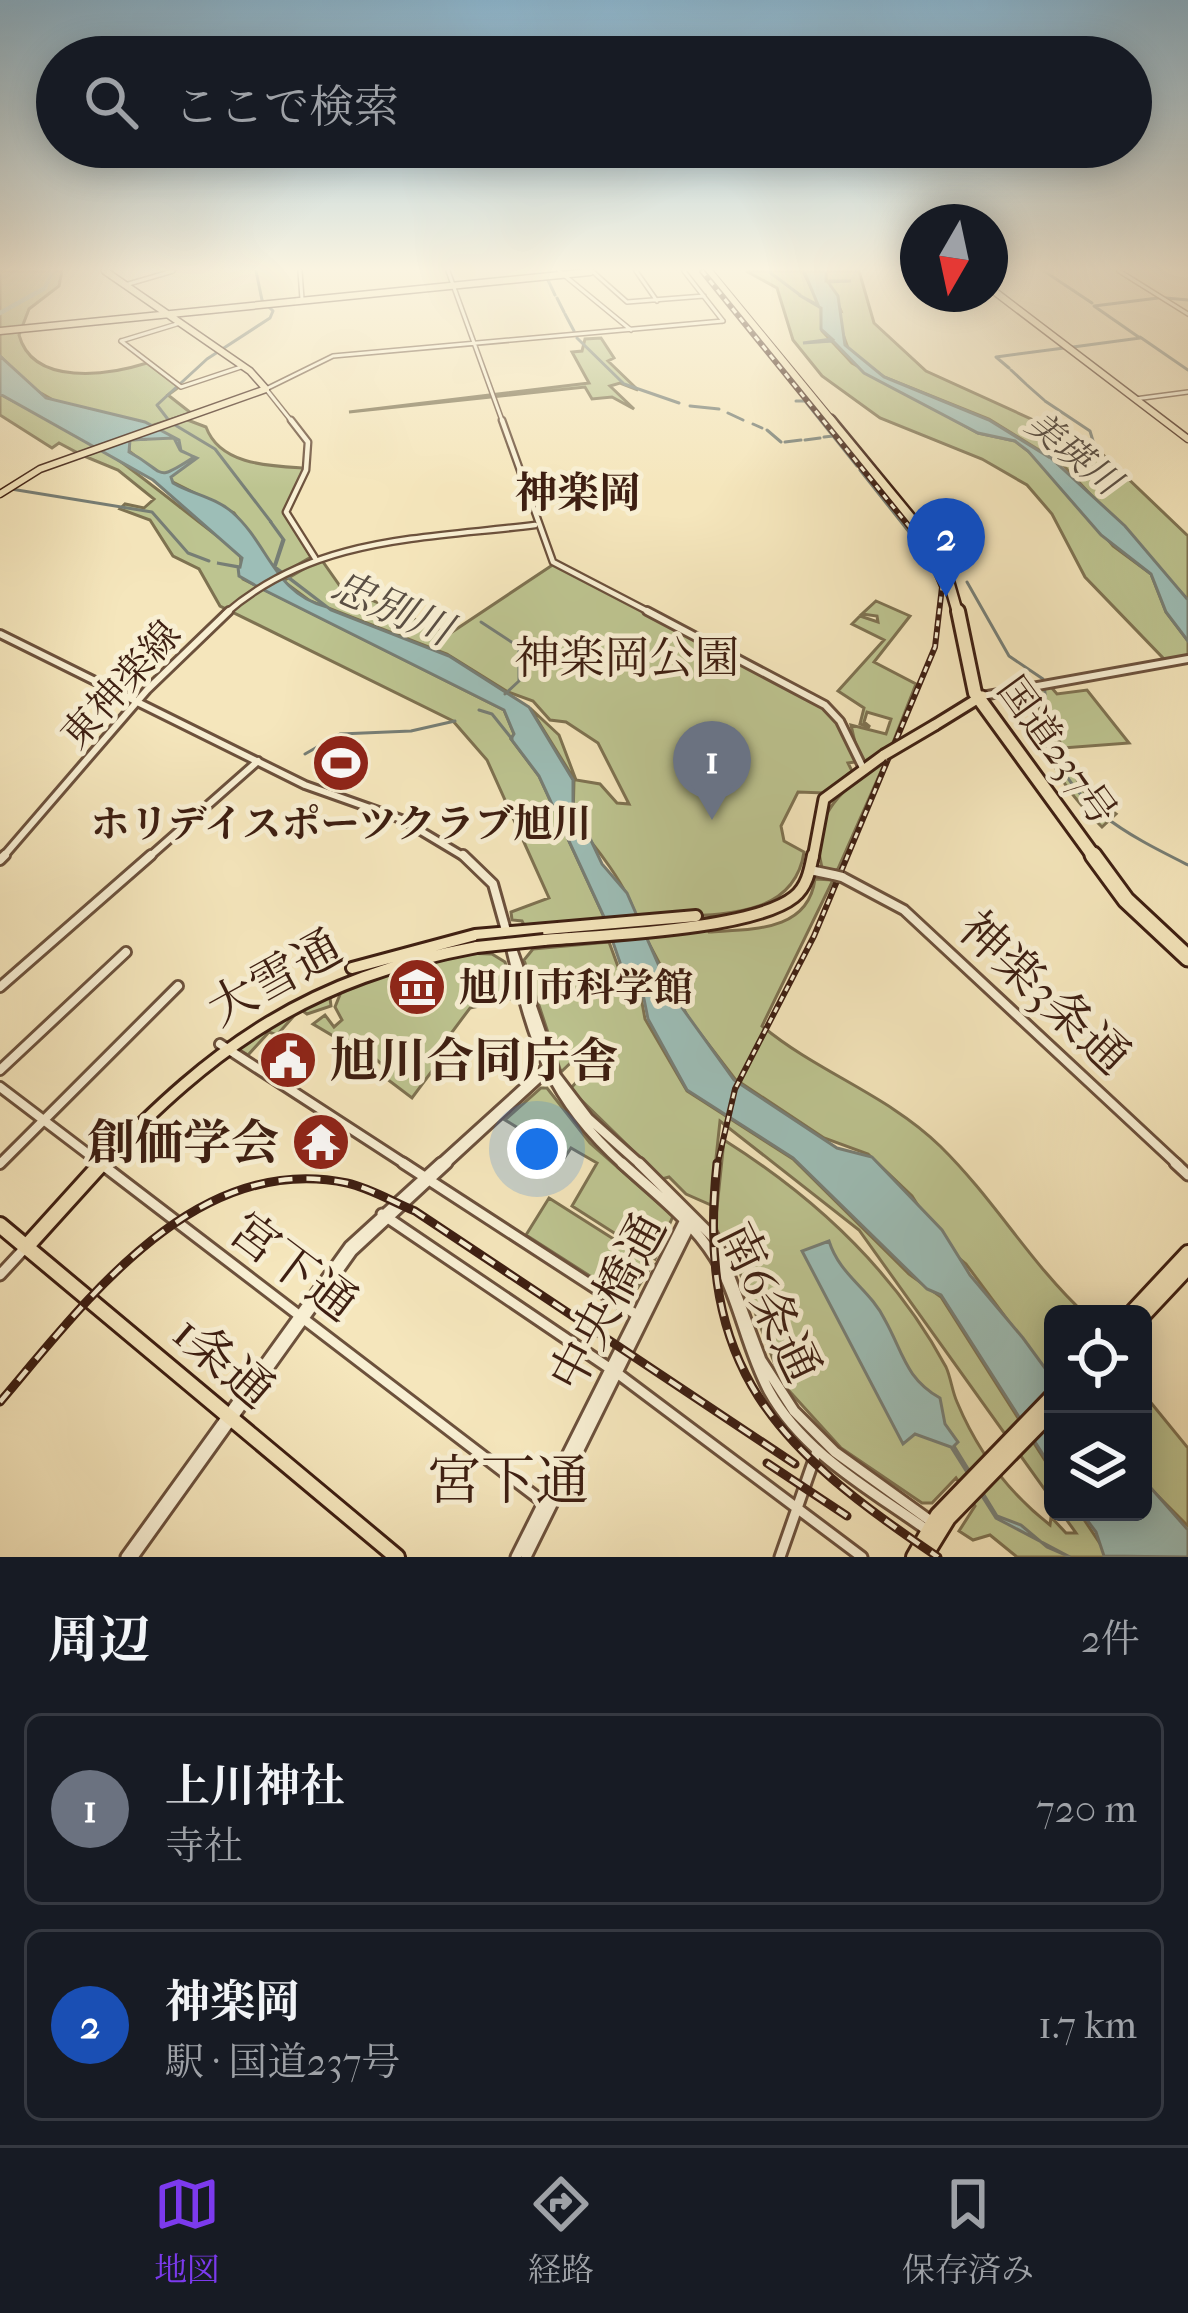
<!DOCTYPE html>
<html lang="ja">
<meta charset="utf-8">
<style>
:root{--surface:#171b24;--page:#242831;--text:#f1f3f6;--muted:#9ea1a6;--line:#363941;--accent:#7c3aed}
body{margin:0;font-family:"IM FELL French Canon","Noto Serif JP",serif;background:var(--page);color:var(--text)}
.controls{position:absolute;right:36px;bottom:36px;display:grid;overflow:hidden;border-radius:18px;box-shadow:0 6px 30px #0003}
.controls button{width:108px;height:108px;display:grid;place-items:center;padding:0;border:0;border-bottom:3px solid var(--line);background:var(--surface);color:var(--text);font:60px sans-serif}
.compass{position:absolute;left:900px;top:204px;width:108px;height:108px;border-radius:50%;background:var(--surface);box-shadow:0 6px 30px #0003;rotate:189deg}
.you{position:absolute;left:537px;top:1149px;width:42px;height:42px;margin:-30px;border:9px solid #fff;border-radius:50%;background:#1a73e8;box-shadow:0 0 0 18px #1a73e833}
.badge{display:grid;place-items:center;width:78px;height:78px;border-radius:50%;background:var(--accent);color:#fff;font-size:39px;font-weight:700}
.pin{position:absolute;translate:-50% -99px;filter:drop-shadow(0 3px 6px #0008)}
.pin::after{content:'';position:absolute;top:63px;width:42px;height:36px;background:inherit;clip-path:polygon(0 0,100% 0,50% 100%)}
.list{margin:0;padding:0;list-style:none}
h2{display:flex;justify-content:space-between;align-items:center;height:156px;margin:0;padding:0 48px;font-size:51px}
h2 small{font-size:39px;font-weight:400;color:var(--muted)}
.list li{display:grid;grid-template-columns:78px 1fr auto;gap:36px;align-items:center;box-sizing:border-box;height:192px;margin:0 24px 24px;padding:0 24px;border:3px solid var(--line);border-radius:18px}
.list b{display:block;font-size:45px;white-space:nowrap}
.list p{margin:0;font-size:39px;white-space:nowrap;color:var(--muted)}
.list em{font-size:39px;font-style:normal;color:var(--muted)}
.icon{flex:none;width:66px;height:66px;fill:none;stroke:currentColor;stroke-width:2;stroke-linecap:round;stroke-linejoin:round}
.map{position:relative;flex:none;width:1188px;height:1557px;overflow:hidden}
.search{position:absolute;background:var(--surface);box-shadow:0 6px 30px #0003;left:36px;right:36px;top:36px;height:132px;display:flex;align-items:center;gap:30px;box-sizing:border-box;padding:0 42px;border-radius:66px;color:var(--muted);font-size:45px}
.sheet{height:588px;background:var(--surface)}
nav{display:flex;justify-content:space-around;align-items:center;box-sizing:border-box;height:168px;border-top:3px solid var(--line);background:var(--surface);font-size:33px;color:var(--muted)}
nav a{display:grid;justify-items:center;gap:6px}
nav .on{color:var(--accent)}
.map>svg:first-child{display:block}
.green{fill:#bdc490;stroke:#7e7251;stroke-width:3}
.water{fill:#9dbeb7;stroke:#777e75;stroke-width:3;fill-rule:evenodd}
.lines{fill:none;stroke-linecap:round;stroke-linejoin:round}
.stream{stroke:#777e75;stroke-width:3}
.river{stroke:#9dbeb7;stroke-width:4.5}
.minor-far4-casing{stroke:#6c513c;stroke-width:6}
.minor-far3-casing{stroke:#6c513c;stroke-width:9}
.minor-far2-casing{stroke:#6c513c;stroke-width:12}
.minor-far1-casing{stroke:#6c513c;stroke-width:14}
.minor-casing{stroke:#6c513c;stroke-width:15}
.major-far3-casing{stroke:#3e1f12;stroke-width:9}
.major-far2-casing{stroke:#3e1f12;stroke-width:15}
.major-far1-casing{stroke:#3e1f12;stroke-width:16}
.major-casing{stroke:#3e1f12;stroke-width:20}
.highway-far3-casing{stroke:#3e1f12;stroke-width:10}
.highway-far2-casing{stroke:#3e1f12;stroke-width:14}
.highway-far1-casing{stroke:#3e1f12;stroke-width:18}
.highway-casing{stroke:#3e1f12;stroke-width:21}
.minor-far4{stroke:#f8efd3;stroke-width:3}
.minor-far3{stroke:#f8efd3;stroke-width:4.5}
.minor-far2{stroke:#f8efd3;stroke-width:6}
.minor-far1{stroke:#f8efd3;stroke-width:8}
.minor{stroke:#f8efd3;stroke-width:9}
.major-far3{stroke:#f5e6bc;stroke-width:6}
.major-far2{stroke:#f5e6bc;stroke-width:9}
.major-far1{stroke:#f5e6bc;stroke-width:10}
.major{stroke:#f5e6bc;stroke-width:14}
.highway-far3{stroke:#f5e6bc;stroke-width:8}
.highway-far2{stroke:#f5e6bc;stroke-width:9}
.highway-far1{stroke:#f5e6bc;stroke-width:12}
.highway{stroke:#f5e6bc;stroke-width:15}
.rail-far1-casing{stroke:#3e1f12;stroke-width:6}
.rail-casing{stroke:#3e1f12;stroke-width:9}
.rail-far1{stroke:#f8efd3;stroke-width:3;stroke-dasharray:6;stroke-linecap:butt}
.rail{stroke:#f8efd3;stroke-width:4.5;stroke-dasharray:14;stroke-linecap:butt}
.minor-bridge-casing{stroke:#6c513c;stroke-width:14;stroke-linecap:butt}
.major-bridge-far1-casing{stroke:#3e1f12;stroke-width:15;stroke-linecap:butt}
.major-bridge-casing{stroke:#3e1f12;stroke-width:16;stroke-linecap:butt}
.minor-bridge{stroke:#f8efd3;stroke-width:8}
.major-bridge-far1{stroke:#f5e6bc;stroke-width:9}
.major-bridge{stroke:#f5e6bc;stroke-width:10}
.labels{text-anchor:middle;stroke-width:10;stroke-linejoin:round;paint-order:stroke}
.far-water-label{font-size:36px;font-style:italic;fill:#5a4f44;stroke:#f8efd3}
.street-label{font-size:39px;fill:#3e1f12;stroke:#f8efd3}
.poi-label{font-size:39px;font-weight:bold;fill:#3e1f12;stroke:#f8efd3}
.far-district-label{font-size:42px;font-weight:bold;fill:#3e1f12;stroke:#f8efd3}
.water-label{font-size:42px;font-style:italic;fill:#5a4f44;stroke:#f8efd3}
.quarter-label{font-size:45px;fill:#3e1f12;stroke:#f8efd3}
.near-street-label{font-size:48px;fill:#3e1f12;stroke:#f8efd3}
.near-poi-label{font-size:48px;font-weight:bold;fill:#3e1f12;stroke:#f8efd3;text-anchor:start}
.near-quarter-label{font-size:54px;fill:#3e1f12;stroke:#f8efd3}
</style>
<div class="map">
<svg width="1188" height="1557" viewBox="0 0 1188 1557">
<rect width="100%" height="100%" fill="#f5e6bc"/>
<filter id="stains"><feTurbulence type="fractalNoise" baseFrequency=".00167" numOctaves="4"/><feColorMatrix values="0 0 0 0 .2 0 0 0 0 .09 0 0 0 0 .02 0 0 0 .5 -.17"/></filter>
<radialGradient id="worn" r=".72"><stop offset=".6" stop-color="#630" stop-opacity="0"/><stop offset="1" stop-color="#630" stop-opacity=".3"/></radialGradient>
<path class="green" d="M0 271H62L59 286 29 309 19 335C33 387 109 375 147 363L179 387 168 395 191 413 123 435 107 423 81 422 78 414 30 387 0 356Z
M746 271H803L821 308 822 331 852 363 978 433 1015 441 1045 464 1113 546 1151 574 1166 612 1188 641V658L1167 662 1085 577 1052 514 1027 485 982 459 880 418 822 376 793 340 777 288Z
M826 271H859L874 323 926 371 1097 449 1188 536V600L1063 465 989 419 884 377 849 351 834 309 841 311C837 300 823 284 826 271Z
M601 338 614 358 608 361 638 390 620 383 610 386 634 409 612 397 592 399 585 387 349 412 589 383 572 352 582 351 585 339Z
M0 394 99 446 78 453 59 443 52 448 0 415Z
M185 419 206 427C220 465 269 466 304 468L285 512 311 557 278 576 234 513 159 475 129 451V440L147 439 136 436Z
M103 449C152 483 193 519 240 553L243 579 504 710 514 734 511 739 539 776 605 919 526 929 522 921 512 920 511 912 549 898 487 760 453 721 220 606 199 569 173 556 150 520 120 509 125 504 144 508 154 499 118 470 84 456Z
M321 559 340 586 449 634 554 564 825 707 849 735 855 762 848 763 852 771 825 793 798 792 781 826 784 841 804 852C793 927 701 912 637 919 627 886 596 846 573 821L574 779 530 708 559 735 576 780 600 784 617 803 629 804 598 743 566 722 550 720 533 701 508 692 447 654 310 601 283 581Z
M876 601 910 616 874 662 916 684 892 745 865 761 859 760 851 725 886 734 891 719 867 712 864 722 870 727 860 724 864 708 838 691 884 640 852 624 860 616 878 622 877 616 862 614Z
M1051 687 1057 694 1087 690 1129 743 1063 748 1055 733 1082 790 1116 814 1102 827C1062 788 1041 754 1039 704L1031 705 1022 693Z
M886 760 837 871 822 868C808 814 845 786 886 760Z
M815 879 833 880 762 1026C817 1072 888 1095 940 1146 995 1200 1030 1263 1085 1314H1053V1381L966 1264 942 1244 912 1196 868 1154 824 1138 735 1079 689 1019 646 938 706 927 709 932C752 929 808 932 815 879Z
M609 942 624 983 641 997 645 1019 687 1091 793 1159 909 1274 941 1297 1053 1473V1501L859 1230 720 1121 711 1205 686 1194 669 1177 662 1179 570 1089 597 1060 585 1049 561 1072 524 960 533 949Z
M492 954 505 962 515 998 470 1008 432 1059 435 1067 412 1098 383 1076 388 1070 368 1052 362 1039 350 1046 313 1024 325 1015 334 1027 342 1020 335 1007 341 992 330 998 331 1006 307 1014 300 1009 277 1035 269 1032 248 1055 238 1049V1045C307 1004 410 947 492 954Z
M541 1088H547L590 1143 673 1216 655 1259 572 1206 597 1163 571 1148 565 1157 505 1120Z
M724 1140C816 1198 894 1270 946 1367 951 1378 952 1391 957 1402 977 1450 1009 1493 1050 1525L1051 1517 1066 1533H1076L1061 1512H1079L1109 1557H1017L990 1535 973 1540 959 1531 975 1506 956 1478 932 1503H922L841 1448 782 1383 737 1265 715 1227Z
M549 1198 653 1264 629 1301 526 1235Z
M1143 1393 1188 1448V1526L1143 1481Z"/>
<path class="water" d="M804 271H826V281H851L828 282 838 296 845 345 884 377 989 420 1049 457 1078 447 1052 459 1125 526 1188 600V641L1166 612 1151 574 1101 535 1028 451 1015 441 978 433 864 373 833 341 803 343 832 339 821 329V308L799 295 818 305Z
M0 356 46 398 145 422 179 440 181 451 197 458 171 477 173 483C191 494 215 497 232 512 269 544 274 594 327 607L274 567 283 539 270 521 284 540 275 567 331 610 449 656 529 707 573 780V821L588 834 602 864 627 893 670 991 734 1080 837 1148 872 1157 942 1230 970 1275 1023 1338 1053 1379V1470L941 1295 927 1289 793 1158 687 1090 648 1019 643 994 626 980 605 919 539 776 511 739 514 734 504 710 258 587 239 576 238 567 217 563 240 567 242 558 153 480 0 394ZM174 438 180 450 194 457C153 484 167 472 129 452L130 440Z
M829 1241C840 1276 870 1289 885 1320 903 1352 905 1378 940 1398L945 1424 958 1442 954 1446 997 1516 1021 1525 1047 1547 1070 1557 996 1518 951 1447 915 1434 903 1444 802 1251Z
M1143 1479 1188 1530V1557L1104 1556 1096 1532 1081 1512H1143Z"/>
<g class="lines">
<path class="stream" d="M256 271 262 300 273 311 270 318 207 359 157 405 170 422 215 449 271 522
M768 271 800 295
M1044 271 1092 303
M547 278 555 295
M557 298 564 312
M1166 298 1188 300
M565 314 574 331
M1140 337 1188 370
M577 338 624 384 679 403
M1073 347 1140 338 1094 306 1158 298
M1009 368 996 357 1064 348
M1011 370 1026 384
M1027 385 1044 400
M796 401H805L833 436
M1045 401 1090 431 1093 441 1087 444
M690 406 719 409
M728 413 743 420
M753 424 762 428
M767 430 781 442
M824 437 833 436 857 466
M805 440 820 438
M785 442 801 440
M860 470 940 571
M11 489 152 512 188 553 209 561
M967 582 1009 656 1043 679C1047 697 1045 717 1049 735 1065 804 1130 836 1188 865
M481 622 519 647V681L505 694
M479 710 492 714 512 739
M305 754 340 734 411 731 455 721"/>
<path class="river" d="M0 313 45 288 52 271"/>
<defs>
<path id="minor-far4" d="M300 271 302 299
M448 271 503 423
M559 271 631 330
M592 271 627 302 704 296
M636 271 657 301
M684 271 723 321
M1119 271 1188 314
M125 285 173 271
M121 341 181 387 244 366
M121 341 180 323
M1135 399 1188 392
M293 423 266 389 333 356 723 321"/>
<path id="minor-far3" d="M291 420 308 442 306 470 286 512 315 558
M502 420 553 562 653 614
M225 614C314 536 424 539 535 525"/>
<path id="minor-far2" d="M647 611 825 705 840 721 863 768
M0 634 305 785 401 819 466 858
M982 696 1188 659
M2 858 147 690 229 611
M148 858 258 761"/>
<path id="minor-far1" d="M463 855 493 884 507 934
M0 860 5 855
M810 870 834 875
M842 877 904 910 1179 1166
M511 946 556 1076 588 1118 642 1166
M511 948C534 1045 549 1097 625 1166
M0 987 151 855
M220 1044 408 1166
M0 1070 126 952
M0 1087 104 1166
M0 1164 178 986
M438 1166 547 1067
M443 1166 544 1073"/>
<path id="minor" d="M100 1163 543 1502
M403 1163 643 1319
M622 1163C660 1198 705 1230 726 1279 742 1315 750 1356 769 1391 803 1453 871 1490 927 1530
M639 1163 716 1240 761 1360 794 1411 835 1452 932 1522
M1175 1163 1188 1175
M382 1214 621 1376 862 1557
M0 1275 24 1249
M126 1557 350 1246 441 1163
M133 1557 352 1251 447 1163
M516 1557 686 1218
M526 1557 691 1223
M780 1557 817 1451"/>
<path id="major-far3" d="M990 288 1188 439
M0 331 590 272
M0 494 40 469 266 389 250 371 105 271"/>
<path id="major-far2" d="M935 725 982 696
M813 858 824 799 884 755"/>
<path id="major-far1" d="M544 940C600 935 753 930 794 897 807 887 810 870 813 855
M352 968 475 935 696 916
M100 1166C215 1044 310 978 477 947"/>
<path id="major" d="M0 1225 397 1557
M26 1247 102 1163
M1131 1314 1188 1253
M1143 1315 1188 1267
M914 1557 938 1515 1053 1396
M924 1557 948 1518 1053 1410"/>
<path id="highway-far3" d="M708 271 833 423"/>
<path id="highway-far2" d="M830 420 941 555 958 614"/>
<path id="highway-far1" d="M958 611 975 693 1095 858"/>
<path id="highway" d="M1093 855 1126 900 1188 958"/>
</defs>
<use href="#minor-far4" class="minor-far4-casing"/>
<use href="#minor-far3" class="minor-far3-casing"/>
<use href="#minor-far2" class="minor-far2-casing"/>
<use href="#minor-far1" class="minor-far1-casing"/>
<use href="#minor" class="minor-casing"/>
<use href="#major-far3" class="major-far3-casing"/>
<use href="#major-far2" class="major-far2-casing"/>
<use href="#major-far1" class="major-far1-casing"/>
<use href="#major" class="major-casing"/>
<use href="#highway-far3" class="highway-far3-casing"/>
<use href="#highway-far2" class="highway-far2-casing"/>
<use href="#highway-far1" class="highway-far1-casing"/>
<use href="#highway" class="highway-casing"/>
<use href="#minor-far4" class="minor-far4"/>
<use href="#minor-far3" class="minor-far3"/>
<use href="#minor-far2" class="minor-far2"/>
<use href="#minor-far1" class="minor-far1"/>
<use href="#minor" class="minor"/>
<use href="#major-far3" class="major-far3"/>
<use href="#major-far2" class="major-far2"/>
<use href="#major-far1" class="major-far1"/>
<use href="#major" class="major"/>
<use href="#highway-far3" class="highway-far3"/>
<use href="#highway-far2" class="highway-far2"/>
<use href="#highway-far1" class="highway-far1"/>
<use href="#highway" class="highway"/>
<defs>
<path id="rail-far1" d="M702 271 925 546 942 587 935 647 814 936 735 1089 717 1166"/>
<path id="rail" d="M717 1163C695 1370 776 1448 938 1557
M0 1402C86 1301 195 1151 347 1183 370 1188 393 1202 415 1211L795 1464
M767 1463 847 1516"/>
</defs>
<use href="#rail-far1" class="rail-far1-casing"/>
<use href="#rail" class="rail-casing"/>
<use href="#rail-far1" class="rail-far1"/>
<use href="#rail" class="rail"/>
<defs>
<path id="minor-bridge" d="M834 875 842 877"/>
<path id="major-bridge-far1" d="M884 755 935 725"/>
<path id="major-bridge" d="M477 947 544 940"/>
</defs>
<use href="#minor-bridge" class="minor-bridge-casing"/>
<use href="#major-bridge-far1" class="major-bridge-far1-casing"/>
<use href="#major-bridge" class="major-bridge-casing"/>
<use href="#minor-bridge" class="minor-bridge"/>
<use href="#major-bridge-far1" class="major-bridge-far1"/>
<use href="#major-bridge" class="major-bridge"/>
</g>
<linearGradient id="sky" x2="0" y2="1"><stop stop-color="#8ab8d4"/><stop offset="0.55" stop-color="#faf4e1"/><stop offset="1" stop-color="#faf4e1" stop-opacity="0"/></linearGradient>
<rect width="1188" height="489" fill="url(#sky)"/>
<defs>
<symbol id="stadium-disc" viewBox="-11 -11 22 22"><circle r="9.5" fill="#8f2418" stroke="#f8efd3"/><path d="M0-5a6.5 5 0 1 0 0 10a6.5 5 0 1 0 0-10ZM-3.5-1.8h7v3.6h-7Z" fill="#fff"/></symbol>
<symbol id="museum-disc" viewBox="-11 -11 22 22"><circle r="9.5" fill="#8f2418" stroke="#f8efd3"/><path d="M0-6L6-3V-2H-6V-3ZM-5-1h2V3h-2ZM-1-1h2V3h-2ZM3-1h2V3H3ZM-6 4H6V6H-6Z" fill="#fff"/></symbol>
<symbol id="civic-disc" viewBox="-11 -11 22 22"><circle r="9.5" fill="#8f2418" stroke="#f8efd3"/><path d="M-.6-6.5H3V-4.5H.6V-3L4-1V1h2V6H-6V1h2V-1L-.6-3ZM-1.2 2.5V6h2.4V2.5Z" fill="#fff"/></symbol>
<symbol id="temple-disc" viewBox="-11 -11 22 22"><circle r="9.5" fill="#8f2418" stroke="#f8efd3"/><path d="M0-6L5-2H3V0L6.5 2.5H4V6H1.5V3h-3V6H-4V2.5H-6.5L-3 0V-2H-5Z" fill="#fff"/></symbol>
</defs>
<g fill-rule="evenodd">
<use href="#stadium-disc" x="308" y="730" width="66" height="66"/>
<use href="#museum-disc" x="384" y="954" width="66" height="66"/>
<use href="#civic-disc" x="255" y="1027" width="66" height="66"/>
<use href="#temple-disc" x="288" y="1109" width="66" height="66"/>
</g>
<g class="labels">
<g class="far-water-label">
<text transform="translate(1074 452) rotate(39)" y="13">美瑛川</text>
</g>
<g class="street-label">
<text transform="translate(120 684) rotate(-48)" y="14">東神楽線</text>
<text transform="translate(1058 750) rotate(54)" y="14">国道237号</text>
</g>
<g class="poi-label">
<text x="341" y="837">ホリデイスポーツクラブ旭川</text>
<text x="459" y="1001" text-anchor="start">旭川市科学館</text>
</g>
<g class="far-district-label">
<text x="578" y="507">神楽岡</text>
</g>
<g class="water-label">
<text transform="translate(392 607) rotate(23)" y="15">忠別川</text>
</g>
<g class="quarter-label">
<text x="627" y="673">神楽岡公園</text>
</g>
<g class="near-street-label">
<text transform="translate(274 977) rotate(-29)" y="17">大雪通</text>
<text transform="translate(1045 992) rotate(43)" y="17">神楽3条通</text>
<text transform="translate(294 1266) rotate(37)" y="17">宮下通</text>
<text transform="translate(607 1302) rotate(-62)" y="17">中央橋通</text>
<text transform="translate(770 1302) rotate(64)" y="17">南6条通</text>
<text transform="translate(224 1361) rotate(40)" y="17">1条通</text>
</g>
<g class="near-poi-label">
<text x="330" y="1077">旭川合同庁舎</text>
<text x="279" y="1159" text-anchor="end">創価学会</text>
</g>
<g class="near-quarter-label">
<text x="508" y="1499">宮下通</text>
</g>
</g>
<rect width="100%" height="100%" filter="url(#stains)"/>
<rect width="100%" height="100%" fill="url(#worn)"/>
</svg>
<div class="controls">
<button><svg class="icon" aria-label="locate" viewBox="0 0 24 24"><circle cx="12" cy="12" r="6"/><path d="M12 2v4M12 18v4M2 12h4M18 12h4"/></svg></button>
<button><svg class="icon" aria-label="layers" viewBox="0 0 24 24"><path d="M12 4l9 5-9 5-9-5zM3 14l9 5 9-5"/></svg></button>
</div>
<svg class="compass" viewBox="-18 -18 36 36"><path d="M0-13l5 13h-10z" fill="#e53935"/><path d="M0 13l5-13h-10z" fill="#9ea1a6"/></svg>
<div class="you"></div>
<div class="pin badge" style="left:712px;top:820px;background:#6b7280">1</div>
<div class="pin badge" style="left:946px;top:597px;background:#1a4fb4">2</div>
<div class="search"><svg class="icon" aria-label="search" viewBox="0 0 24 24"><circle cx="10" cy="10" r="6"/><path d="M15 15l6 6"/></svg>ここで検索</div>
</div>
<section class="sheet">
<h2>周辺<small>2件</small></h2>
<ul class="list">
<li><span class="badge" style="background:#6b7280">1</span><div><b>上川神社</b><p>寺社</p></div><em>720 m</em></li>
<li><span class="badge" style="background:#1a4fb4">2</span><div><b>神楽岡</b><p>駅 · 国道237号</p></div><em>1.7 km</em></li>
</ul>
</section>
<nav>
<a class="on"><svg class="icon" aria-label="map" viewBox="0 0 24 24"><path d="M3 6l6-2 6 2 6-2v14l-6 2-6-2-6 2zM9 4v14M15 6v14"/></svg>地図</a>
<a><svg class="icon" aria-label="directions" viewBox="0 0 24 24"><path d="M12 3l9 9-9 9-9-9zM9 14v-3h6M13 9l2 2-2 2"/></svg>経路</a>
<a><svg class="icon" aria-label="saved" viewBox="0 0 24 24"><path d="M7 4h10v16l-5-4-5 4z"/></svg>保存済み</a>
</nav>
